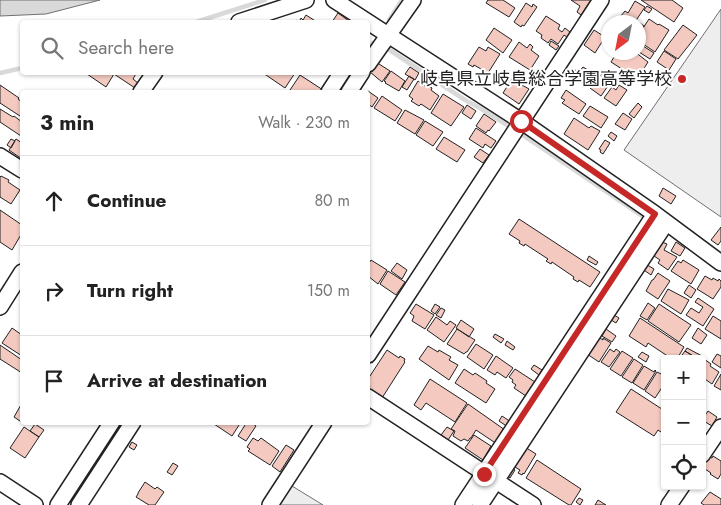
<!DOCTYPE html>
<meta charset="utf-8">
<style>
:root{--surface:#fff;--page:#f6f6f6;--text:#222;--muted:#767676;--line:#e0e0e0}
body{margin:0;font-family:Jost,"Noto Sans JP",sans-serif;background:var(--page);color:var(--text)}
.controls{position:absolute;right:15px;bottom:15px;display:grid;overflow:hidden;border-radius:5px;box-shadow:0 1px 4px #0004}
.controls button{width:45px;height:45px;display:grid;place-items:center;padding:0;border:0;border-bottom:1px solid var(--line);background:var(--surface);color:var(--text);font:25px sans-serif}
.compass{position:absolute;left:601px;top:15px;width:45px;height:45px;border-radius:50%;background:var(--surface);box-shadow:0 1px 4px #0004;rotate:212deg}
.stop{position:absolute;width:15px;height:15px;margin:-11px;border:4px solid #c62828;border-radius:50%;background:#fff}
.stop.end{background:#c62828;border-color:#fff;box-shadow:0 1px 5px #0008}
.list{margin:0;padding:0;list-style:none}
h2{display:flex;justify-content:space-between;align-items:center;height:65px;margin:0;padding:0 20px;font-size:21px}
h2 small{font-size:16px;font-weight:400;color:var(--muted)}
.list li{display:grid;grid-template-columns:32px 1fr auto;gap:15px;align-items:center;box-sizing:border-box;height:90px;padding:0 20px;border-top:1px solid var(--line)}
.list b{display:block;font-size:19px;white-space:nowrap}
.list em{font-size:16px;font-style:normal;color:var(--muted)}
.icon{flex:none;width:28px;height:28px;fill:none;stroke:currentColor;stroke-width:2;stroke-linecap:round;stroke-linejoin:round}
.map{position:relative;flex:none;width:721px;height:505px;overflow:hidden}
.search{position:absolute;background:var(--surface);box-shadow:0 1px 4px #0004;left:20px;top:20px;width:350px;height:55px;display:flex;align-items:center;gap:12px;box-sizing:border-box;padding:0 18px;border-radius:5px;color:var(--muted);font-size:19px}
.panel{position:absolute;background:var(--surface);box-shadow:0 1px 4px #0004;left:20px;top:90px;width:350px;height:335px;border-radius:5px}
.map>svg:first-child{display:block}
.green{fill:#eee;stroke:#6f6f6f}
.parking{fill:#ededed;stroke:#6f6f6f}
.water{fill:#d9d9d9;stroke:#6f6f6f}
.lines{fill:none;stroke-linecap:round;stroke-linejoin:round}
.stream{stroke:#d9d9d9;stroke-width:4.5}
.building{fill:#f3c9c0;stroke:#222}
.minor-casing{stroke:#222;stroke-width:18}
.minor{stroke:#fff;stroke-width:15}
.route{stroke:#c62828;stroke-width:6}
.poi-dot{fill:#c62828;stroke:#fff;stroke-width:2}
.labels{text-anchor:middle;stroke-width:4;stroke-linejoin:round;paint-order:stroke}
.poi-label{font-size:18px;fill:#222;stroke:#fff;text-anchor:end}
</style>
<div class="map">
<svg width="721" height="505" viewBox="0 0 721 505">
<rect width="100%" height="100%" fill="#fff"/>
<path class="green" d="M721 9V217L624 150Z"/>
<path class="parking" d="M292 486 323 505H280Z"/>
<path class="water" d="M0 0H100L46 14 0 16Z"/>
<g class="lines">
<path class="stream" d="M389 20 402 0
M196 22 265 0
M385 47 465 100 480 108 507 125
M368 52 373 43
M0 73 22 68
M524 136 645 218
M70 505 114 437"/>
</g>
<path class="building" d="M488 0H503L515 8 509 17 486 3Z
M571 0H591L581 15 577 12 580 6Z
M641 0H672L683 8 674 22Z
M635 1 645 7 635 22H628L620 17 625 11 628 13Z
M526 3 532 7 533 4 537 7 524 26 522 25 521 27 514 22Z
M647 6 652 9 649 13 644 10Z
M338 13 349 21 348 22H332Z
M306 15 317 22H294L296 20 299 22 301 18 303 20Z
M546 16 560 25 558 29 562 32 565 28 570 32 567 37 564 35 558 44 551 39 548 43 541 38 542 35 536 31Z
M649 19 658 25 659 24 669 30 655 52 640 42 644 37 639 34Z
M637 21 644 26 638 35V22H635Z
M683 25 697 35 678 59 664 50Z
M494 28 512 40 503 53 486 40Z
M594 30 605 37 595 53 584 45Z
M551 41 559 46 556 50 549 45Z
M519 42 527 48 530 44 533 47 531 50 539 56 530 70 509 57Z
M643 46 654 53 650 59 639 52Z
M479 47 486 51 488 47 500 54 488 73 474 65 473 67 468 64Z
M664 51 676 59 669 70 657 62Z
M617 52H635L648 62 638 78 626 70 625 71 611 62Z
M376 62 390 71 382 82 370 72Z
M410 67 419 73 415 80 405 74Z
M583 67 596 75 588 87 571 76 575 70 579 72Z
M391 71 405 81 399 91 385 83 386 82 384 81Z
M84 72H111L114 74 106 87Z
M111 72H137L133 79 138 83 135 88Z
M264 72H295V73L285 88 263 73Z
M603 72 612 80 601 96 590 88 599 75 600 76Z
M300 75 323 90 321 92H294L290 90Z
M409 76 414 79 407 90 402 87Z
M513 77H515L522 82V85L529 89 519 104 503 93Z
M418 81 425 86 426 84 432 88 431 90 439 96 430 110 421 104 419 106 411 101 413 99 409 96Z
M0 85 19 98 18 99 22 102V112L20 116 0 103Z
M619 85 627 90 616 106 604 98 612 87 616 90Z
M566 90 586 104 579 114 562 103 565 100 561 98Z
M368 91 378 98 372 107 368 104 367 92Z
M443 94 464 107 451 126 431 113Z
M382 96 402 110 395 121 374 108Z
M638 103 642 107 634 118 629 114Z
M467 105 476 111 471 119 462 113Z
M590 106 608 117 601 128 583 116Z
M0 109 13 117 14 116 22 122V133L21 136 0 122Z
M405 110 424 120 415 134 397 123Z
M623 113 632 119 625 130 615 124Z
M484 114 496 122 489 131 488 130 486 133 476 126Z
M574 118 589 128 591 126 600 131 588 150 564 134Z
M425 121 443 132 433 146 416 135Z
M476 128 496 141 491 148 485 144 483 148 469 139Z
M611 132 617 136 614 141 608 136Z
M444 137 465 150 457 162 436 149Z
M11 139 15 141 11 148 7 145Z
M16 139 22 143V159L9 150Z
M605 140 610 143 603 154 600 152 601 150 599 149Z
M480 149 489 155 483 163 474 157Z
M1 176 9 180 8 182 20 190 11 204 0 197V177Z
M663 188 676 196 671 204 659 196Z
M0 210 22 225V233L12 250 0 242Z
M519 219 600 272 590 287 579 280 578 282 573 279 574 277 552 262 551 264 546 261 548 259 525 244 524 246 519 243 520 241 509 234Z
M721 227V241L718 245 711 240Z
M662 242 667 244 664 250 677 257 668 270 658 263 660 260 651 254Z
M676 242 685 248 680 256 671 251Z
M589 256 598 262 596 265 587 260Z
M371 260 387 270 378 284 368 276V265Z
M683 260 699 270 691 284 671 271 678 261 681 263Z
M397 263 407 270 402 279 391 271Z
M644 263 654 269 651 275 641 268Z
M388 271 405 282 396 295 380 284Z
M658 273 670 281 658 299 646 291 652 280H653Z
M705 276 712 280 713 278 718 281 719 279 721 281V287L713 299 697 289Z
M689 285 696 290 691 298 684 293Z
M668 289 689 300 681 314 661 301Z
M698 298 714 309 703 326 686 315 691 308 699 313 703 307 695 302Z
M648 303 655 308 647 320 640 316Z
M416 304 434 315 425 329 412 321 414 316 410 313Z
M435 304 440 307 435 314 431 311Z
M659 304 691 325 679 342 648 321Z
M441 308 445 310 441 318 436 315Z
M611 313 619 318 616 323 608 318Z
M713 316 721 321V339L705 329Z
M436 317 447 325 450 321 456 325 444 342 427 330Z
M640 318 684 347 677 359H672L648 343 646 347 629 336Z
M461 320 474 329 469 337 456 328Z
M12 328 22 335V356L2 343Z
M698 328 707 335 701 344 692 338Z
M457 329 475 340 467 352H466L464 354 447 344Z
M606 329 616 336 612 342 602 336Z
M495 334 504 339 501 343 493 337Z
M597 336 603 340V338L611 343 599 362 584 352Z
M507 341 515 347 513 350 505 345Z
M476 344 493 355 484 369 467 357Z
M0 345 22 360V373L0 359Z
M428 346 438 352 439 350 451 357 449 360 458 365 449 380 419 359Z
M687 348 702 356 700 359H698L685 351Z
M610 349 614 352 616 349 620 352 609 367 601 362Z
M387 350 399 358 400 356 405 359 404 361 405 362 382 398 368 389 370 386 368 385V379Z
M622 351 633 358 621 376 610 369Z
M685 351 698 359H679Z
M642 352 649 356 646 362 638 357Z
M717 354 721 356V368L712 362Z
M496 356 513 368 506 378 497 372 495 375 487 370Z
M634 359 643 365 632 383 622 377Z
M704 359 711 364 710 366 719 372 712 384 702 377V361Z
M534 365 542 370 539 375 531 369Z
M644 366 654 372 655 370 656 371 644 390 633 383Z
M464 369 473 375 475 373 487 381 486 383 495 389 486 403 455 383Z
M515 369 535 382 526 396 514 388 516 385 512 382 513 380 509 377Z
M657 372 665 376V383L655 398 645 391Z
M721 374V390L714 386Z
M430 379 467 403 455 422 426 403 421 410 414 405Z
M631 389 665 411V426L661 432 658 430 654 436 616 412Z
M22 403 23 422V423L14 417Z
M468 404 505 430 497 444 476 430 471 438H470L468 441 464 439 461 441 453 436 455 431 451 429Z
M708 411 717 417 712 426 702 420Z
M502 416 511 422 508 427 499 421Z
M211 422H241L232 436Z
M247 422H251L256 426 246 441 238 436Z
M35 424 44 430 39 437 30 431Z
M24 427 39 437 25 458 10 448Z
M447 427 454 431 448 440 441 435Z
M474 435 491 446 483 460 465 448Z
M253 438 258 441 261 438 279 451 270 465 248 451 250 449 247 447Z
M132 442 137 445 134 450 129 447Z
M286 445 294 450 280 472 272 466Z
M525 447 536 454 524 474 523 473 522 475 518 473 520 470 513 466Z
M713 456 721 461V474L718 479 710 474 711 473 702 467 709 457 712 458Z
M537 460 581 489 571 505H569L526 478Z
M173 463 178 466 172 475 167 472Z
M511 467 515 470 510 478 506 475Z
M145 482 155 489 157 487 164 492 155 505H149L136 497 138 494V493Z
M710 492 721 499V505H704L701 503Z
M579 498 583 500 580 505 576 502Z
M598 500 606 505H595Z"/>
<g class="lines">
<defs>
<path id="minor" d="M334 0 521 121 655 214 721 263
M239 22 306 0
M368 64 413 0
M141 92 155 72
M329 92 342 72
M349 92 362 72
M0 156 22 170
M0 307 22 272
M368 355 601 0
M368 397 533 505
M702 455 721 427
M0 482 35 505
M58 505 112 422
M79 505 133 422
M270 505 324 422
M463 505 655 214
M480 505 666 223
M669 505 682 486"/>
</defs>
<use href="#minor" class="minor-casing"/>
<use href="#minor" class="minor"/>
</g>
<g class="lines">
<path class="route" d="M484 474 655 214 521 121"/>
</g>
<circle class="poi-dot" cx="682" cy="79" r="5"/>
<g class="labels">
<g class="poi-label">
<text x="672" y="85">岐阜県立岐阜総合学園高等学校</text>
</g>
</g>
</svg>
<div class="controls">
<button>+</button>
<button>−</button>
<button><svg class="icon" aria-label="locate" viewBox="0 0 24 24"><circle cx="12" cy="12" r="6"/><path d="M12 2v4M12 18v4M2 12h4M18 12h4"/></svg></button>
</div>
<svg class="compass" viewBox="-18 -18 36 36"><path d="M0-13l5 13h-10z" fill="#e53935"/><path d="M0 13l5-13h-10z" fill="#767676"/></svg>
<div class="stop" style="left:521px;top:121px"></div>
<div class="stop end" style="left:484px;top:474px"></div>
<div class="search"><svg class="icon" aria-label="search" viewBox="0 0 24 24"><circle cx="10" cy="10" r="6"/><path d="M15 15l6 6"/></svg>Search here</div>
<section class="panel">
<h2>3 min<small>Walk · 230 m</small></h2>
<ul class="list">
<li><svg class="icon" aria-label="ahead" viewBox="0 0 24 24"><path d="M12 20V5M6 11l6-6 6 6"/></svg><div><b>Continue</b></div><em>80 m</em></li>
<li><svg class="icon" aria-label="right" viewBox="0 0 24 24"><path d="M7 20v-9h11M14 6l5 5-5 5"/></svg><div><b>Turn right</b></div><em>150 m</em></li>
<li><svg class="icon" aria-label="arrive" viewBox="0 0 24 24"><path d="M6 21V4h12l-3 4 3 4H6"/></svg><div><b>Arrive at destination</b></div></li>
</ul>
</section>
</div>
